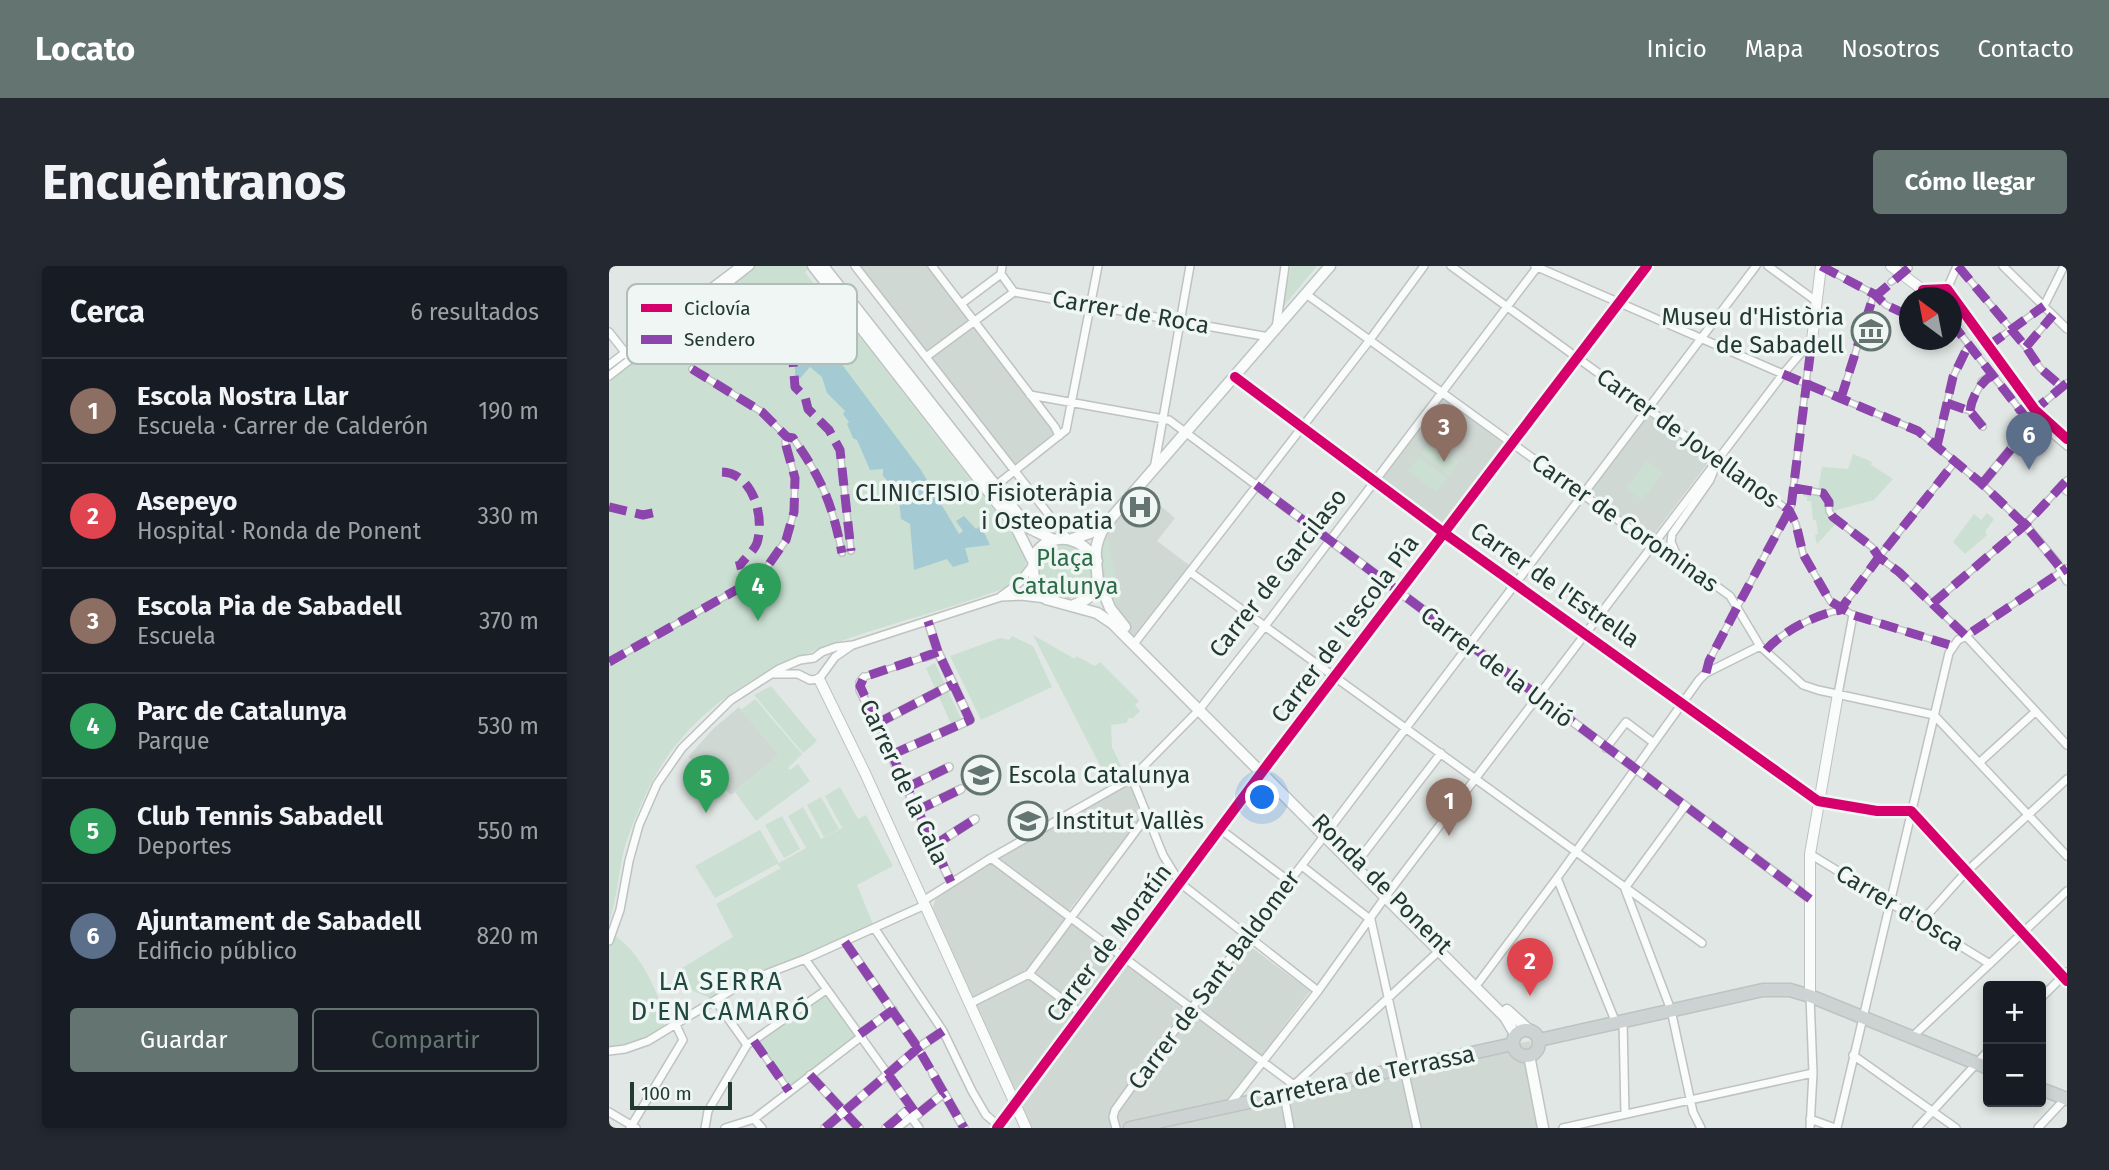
<!DOCTYPE html>
<html lang="es">
<meta charset="utf-8">
<style>
:root{--surface:#171b24;--page:#242831;--text:#f1f3f6;--muted:#9ea1a6;--line:#363941;--accent:#647571}
body{margin:0;font-family:"Fira Sans",sans-serif;background:var(--page);color:var(--text)}
.controls{position:absolute;right:21px;bottom:21px;display:grid;overflow:hidden;border-radius:7px;box-shadow:0 4px 10px #0003}
.controls button{width:63px;height:63px;display:grid;place-items:center;padding:0;border:0;border-bottom:2px solid var(--line);background:var(--surface);color:var(--text);font:35px sans-serif}
.compass{position:absolute;left:1290px;top:21px;width:63px;height:63px;border-radius:50%;background:var(--surface);box-shadow:0 4px 10px #0003;rotate:328deg}
.scale{position:absolute;left:21px;bottom:18px;width:102px;box-sizing:border-box;padding-left:7px;border:4px solid #213833;border-top:0;font-size:19px;line-height:24px;white-space:nowrap;color:#213833;-webkit-text-stroke:5px #eff6f3;paint-order:stroke}
.you{position:absolute;left:654px;top:532px;width:24px;height:24px;margin:-18px;border:5px solid #fff;border-radius:50%;background:#1a73e8;box-shadow:0 0 0 10px #1a73e833}
.badge{display:grid;place-items:center;width:46px;height:46px;border-radius:50%;background:var(--accent);color:#fff;font-size:23px;font-weight:700}
.pin{position:absolute;translate:-50% -58px;filter:drop-shadow(0 2px 4px #0008)}
.pin::after{content:'';position:absolute;top:37px;width:24px;height:21px;background:inherit;clip-path:polygon(0 0,100% 0,50% 100%)}
.list{margin:0;padding:0;list-style:none}
h2{display:flex;justify-content:space-between;align-items:center;height:91px;margin:0;padding:0 28px;font-size:30px}
h2 small{font-size:23px;font-weight:400;color:var(--muted)}
.list li{display:grid;grid-template-columns:46px 1fr auto;gap:21px;align-items:center;box-sizing:border-box;height:105px;padding:0 28px;border-top:2px solid var(--line)}
.list b{display:block;font-size:26px;white-space:nowrap}
.list p{margin:0;font-size:23px;white-space:nowrap;color:var(--muted)}
.list em{font-size:23px;font-style:normal;color:var(--muted)}
.actions{display:flex;gap:14px;padding:21px 28px}
.actions a{flex:1;padding:16px 0;border:2px solid var(--accent);border-radius:7px;text-align:center;font-size:24px;color:var(--accent)}
.actions .main{background:var(--accent);color:#fff}
.map{position:relative;flex:none;width:1458px;height:862px;overflow:hidden;border-radius:7px}
header{display:flex;align-items:center;gap:42px;box-sizing:border-box;height:98px;padding:0 35px;background:var(--accent);color:#fff}
header strong{font-size:33px}
nav{display:flex;gap:38px;margin-inline-start:auto;font-size:24px}
.intro{display:flex;align-items:center;justify-content:space-between;box-sizing:border-box;height:168px;padding:0 42px}
h1{margin:0;font-size:49px}
.button{padding:18px 32px;border-radius:7px;background:var(--accent);color:#fff;font-size:24px;font-weight:700}
main{display:flex;gap:42px;padding:0 42px}
aside{flex:1;background:var(--surface);border-radius:7px;box-shadow:0 4px 10px #0003}
.map>svg:first-child{display:block}
.built{fill:#d0d8d4}
.green{fill:#cbe0d2}
.water{fill:#a4cbd3}
.lines{fill:none;stroke-linecap:round;stroke-linejoin:round}
.pedestrian-tunnel{stroke:#bbc4c1;stroke-width:5;stroke-dasharray:5 2.5;stroke-linecap:butt}
.pedestrian-casing{stroke:#bec3c1;stroke-width:8}
.minor-casing{stroke:#bec3c1;stroke-width:10}
.tertiary-casing{stroke:#bec3c1;stroke-width:12}
.secondary-casing{stroke:#bec4c2;stroke-width:13}
.primary-casing{stroke:#bcc3c1;stroke-width:15}
.pedestrian{stroke:#fafbfb;stroke-width:5}
.minor{stroke:#fafbfb;stroke-width:7}
.tertiary{stroke:#fafbfb;stroke-width:10}
.secondary{stroke:#fafbfb;stroke-width:10}
.primary{stroke:#cdd3d2;stroke-width:12}
.quiet{stroke:#8e44ad;stroke-width:9;stroke-dasharray:18 9;stroke-linecap:butt}
.cycleway-casing{stroke:#eff6f3;stroke-width:15}
.cycleway{stroke:#d6006c;stroke-width:10}
.labels{text-anchor:middle;stroke-width:7;stroke-linejoin:round;paint-order:stroke}
.street-label{font-size:24px;fill:#213833;stroke:#eff6f3}
.poi-label{font-size:24px;fill:#213833;stroke:#eff6f3;text-anchor:end}
.park-label{font-size:24px;fill:#2e6c49;stroke:#eff6f3}
.neighbourhood-label{font-size:26px;letter-spacing:2px;fill:#1f4940;stroke:#eff6f3}
.key{fill:#eff6f3;stroke:#b1bdb9;stroke-width:2}
.key-label{font-size:19px;fill:#213833}
</style>
<header>
<strong>Locato</strong>
<nav><a>Inicio</a><a>Mapa</a><a>Nosotros</a><a>Contacto</a></nav>
</header>
<div class="intro"><h1>Encuéntranos</h1><a class="button">Cómo llegar</a></div>
<main>
<aside>
<h2>Cerca<small>6 resultados</small></h2>
<ul class="list">
<li><span class="badge" style="background:#8d6e63">1</span><div><b>Escola Nostra Llar</b><p>Escuela · Carrer de Calderón</p></div><em>190 m</em></li>
<li><span class="badge" style="background:#e0444e">2</span><div><b>Asepeyo</b><p>Hospital · Ronda de Ponent</p></div><em>330 m</em></li>
<li><span class="badge" style="background:#8d6e63">3</span><div><b>Escola Pia de Sabadell</b><p>Escuela</p></div><em>370 m</em></li>
<li><span class="badge" style="background:#2e9e5b">4</span><div><b>Parc de Catalunya</b><p>Parque</p></div><em>530 m</em></li>
<li><span class="badge" style="background:#2e9e5b">5</span><div><b>Club Tennis Sabadell</b><p>Deportes</p></div><em>550 m</em></li>
<li><span class="badge" style="background:#5c6f8a">6</span><div><b>Ajuntament de Sabadell</b><p>Edificio público</p></div><em>820 m</em></li>
</ul>
<div class="actions"><a class="main">Guardar</a><a>Compartir</a></div>
</aside>
<div class="map">
<svg width="1458" height="862" viewBox="0 0 1458 862">
<rect width="100%" height="100%" fill="#e1e7e4"/>
<path class="built" d="M246 0H323L452 168 405 205Z
M834 133 897 179 835 260 773 214Z
M1039 148 1101 194 1042 272 981 226Z
M539 229 566 252 548 275 584 302 528 374 510 355 490 305 488 282 518 234 528 242Z
M130 441 170 489 122 529 79 491 104 463Z
M523 512 535 551 460 644 581 736 630 672 701 725 671 765 653 793 624 828 629 844 921 775 939 862H417L323 643 330 624Z"/>
<path class="green" d="M146 0H197L199 3 196 6 207 21 215 25 412 279C421 299 417 313 396 322 265 372 102 385 36 530 28 547 20 566 15 584 9 609 8 633 0 657V116Z
M682 0H708L674 41Z
M823 174 850 195 840 209 812 188Z
M1244 188 1263 196 1262 199 1284 213 1265 234 1224 245 1232 252 1208 278 1206 269 1209 268 1207 254H1204L1202 235H1198V231L1194 230 1195 222 1209 224 1213 201 1239 203Z
M810 191 838 212 827 226 799 205Z
M1038 195 1054 207 1033 234 1017 222Z
M1378 247 1385 253 1376 266 1378 269 1356 288 1344 276 1365 248 1372 254Z
M498 271 511 333 504 339 496 321 497 308 492 283V278Z
M429 306a27 27 0 1 1 54 0a27 27 0 1 1-54 0Z
M424 369 466 393 467 390 486 400 491 396 530 435 526 439 531 445 524 452H519L518 457 502 459 503 481 513 502 499 515Z
M403 370 424 380 443 421 372 454 341 390 391 372 400 374Z
M326 397 353 455 343 460 317 402Z
M162 420 208 475 194 487 145 429Z
M146 433 193 488 179 502 181 504 189 498 201 515 147 555 126 526 170 489 132 444Z
M231 521 249 553 257 549 284 600 248 619 266 663 149 709 106 734C89 726 71 725 73 702L124 671 107 638 172 602 168 598 106 632 86 600 151 564 170 597 197 582 179 550 194 541 212 573 233 562 216 530Z
M212 531 230 563 215 571 198 539Z
M173 550 191 583 175 592 156 559Z
M3 667C28 685 40 708 51 736L45 737 58 764 39 775 0 785V675Z
M217 724 253 770 180 825 145 775Z"/>
<path class="water" d="M215 62 227 81 223 85 312 204 350 268 354 265 347 255 355 250 367 263 372 260 381 279 356 282 360 296 344 301 338 293 305 304 301 258 292 253 289 225 274 210V203L261 204 248 174 244 172 238 158 240 156 234 148 236 145 218 127 213 111 201 101 187 117 184 83 213 72Z"/>
<g class="lines">
<path class="pedestrian-tunnel" d="M1269 28 1282 16"/>
<defs>
<path id="pedestrian" d="M1212 0 1265 28 1277 39 1292 46
M1349 0 1417 81 1431 102 1453 121
M1282 16 1300 2
M1342 56 1411 144
M1379 80 1435 40
M1417 81 1444 49
M83 103 153 146 178 171 184 172C213 213 223 237 233 287
M1174 108 1309 165 1372 217 1416 259
M1232 132 1265 28H1269
M1338 137 1361 145 1374 161
M1426 144 1458 117
M1361 145 1362 137 1373 116
M1426 154 1458 181
M1328 180 1344 111 1360 78
M231 184 242 285
M1109 194 1180 244 1187 258 1194 288 1221 335 1244 349 1344 380
M1185 222 1214 227 1220 236V245L1224 251 1263 281 1270 291 1290 306 1357 370 1458 302
M1324 337 1416 259 1458 214
M1157 384C1174 365 1206 349 1231 344L1270 291 1346 196
M0 396 136 319 158 301 177 274 185 246 186 212 176 176 178 171
M1097 407 1100 395 1125 347 1182 241 1202 76
M255 411 316 391
M145 775 180 825
M309 782 324 808"/>
<path id="minor" d="M246 0 458 272
M323 0 446 161 450 170
M842 0 1109 194
M926 0 1174 108
M1159 0 1207 35
M1394 0 1458 63
M392 8 405 26 660 71
M1338 23 1426 144 1458 173
M1338 23 1348 0
M1314 24 1338 23
M697 28 1045 280 1070 293 1121 330 1151 380 1194 419 1209 424 1325 449 1458 590
M352 38 392 8 393 0
M1435 40 1455 0
M667 62 676 0
M0 66 19 90
M317 91 405 26
M0 99 131 0
M0 110 141 0
M626 111 835 267 1209 535 1268 545H1302L1458 715
M1373 116 1383 109
M421 129 560 154 1201 633
M545 203 581 0
M1373 218 1426 154 1411 144
M1453 220 1458 225
M385 221 457 164 489 0
M1416 259 1448 297 1458 315
M1068 290 1062 276 1063 268 1101 214 1105 204
M581 306 1093 677
M392 330 410 317 423 300
M528 374 760 75 815 0
M316 391 329 386
M165 408H189L201 414 210 413 226 391 242 380
M255 411 251 416V424L342 616
M1229 428 1244 349
M267 458 344 418
M997 482 1017 456 1045 477
M282 489 361 454 329 386 319 355
M1371 496 1426 446
M523 512 554 589 571 617 709 725
M297 522 340 501
M307 545 352 523
M611 563 681 616
M324 580 366 553
M1201 588 1381 698
M382 592 685 819 690 825
M749 595 832 487
M693 600 762 654
M948 612 1007 757
M1016 622 1076 540
M1016 623 1062 744 1084 846 1092 862
M314 635 382 592 523 512 590 444 656 360 929 0
M762 654 808 862
M1313 655 1357 606 1458 513
M266 663 334 765 363 825 377 849 390 860
M0 675 11 644 20 595 30 559 48 518 73 482 122 434 170 403 191 394 205 392 213 386 227 381 244 379 392 331 412 330 437 333
M236 676 309 782
M196 693 308 849 335 827
M420 708 538 550
M870 716 948 612 1090 414 1097 407 1151 380
M1201 730 1204 807 1201 862
M1432 732 1458 706
M106 734 138 779
M362 737 420 708 473 748
M1014 755 1016 848
M251 768 284 744
M1303 771 1458 625
M0 785 16 783 39 775 136 716 196 693 316 639
M1244 789 1347 862
M324 808 355 862
M201 809 250 862
M685 819 830 685
M675 829 681 862
M620 839 709 725 777 630 1174 108 1203 74
M0 846 27 862
M145 853 153 862
M1201 853 1226 862
M21 862 74 774 67 759
M96 862 99 845 138 779 217 724
M116 862 145 853 253 770
M216 862 309 782 334 765
M277 862 302 841
M288 862 302 851 310 862
M388 862 659 498 1038 0
M507 862 504 851 506 844 529 812 719 565 1147 0
M954 862 1204 807
M1228 862 1340 387 1349 374 1357 370 1458 479
M1308 862 1379 785
M1429 862 1457 832"/>
<path id="tertiary" d="M1282 0 1314 24
M1203 74 1212 0
M210 413 256 507 417 862
M1201 730V588L1229 428"/>
<path id="secondary" d="M204 0 407 261 424 295
M214 0 415 256 422 263 445 274
M463 273 481 267 497 258
M488 295C473 273 448 263 428 285 420 304 425 318 437 333L488 347 503 357 896 751 906 768
M490 315 501 342 516 361
M465 339C500 326 485 310 487 284 488 274 492 266 497 258L721 0
M898 744 920 764
M920 789 934 862"/>
<path id="primary" d="M904 777a13 13 0 1 1 26 0a13 13 0 1 1-26 0Z
M930 774 1154 724H1181L1201 730 1379 802
M1432 823 1458 833
M521 862 904 778"/>
</defs>
<use href="#pedestrian" class="pedestrian-casing"/>
<use href="#minor" class="minor-casing"/>
<use href="#tertiary" class="tertiary-casing"/>
<use href="#secondary" class="secondary-casing"/>
<use href="#primary" class="primary-casing"/>
<use href="#pedestrian" class="pedestrian"/>
<use href="#minor" class="minor"/>
<use href="#tertiary" class="tertiary"/>
<use href="#secondary" class="secondary"/>
<use href="#primary" class="primary"/>
<path class="quiet" d="M1212 0 1265 28 1277 39 1292 46
M1349 0 1417 81 1431 102 1453 121
M1342 56 1411 144 1429 156
M1379 80 1435 40
M1417 81 1444 49
M183 83 186 121 196 131 199 143 220 164 231 184 242 285
M83 103 153 146 178 171 184 172C213 213 223 237 233 287
M1174 108 1309 165 1372 217 1416 259 1454 305
M1232 132 1265 28H1269L1302 0
M1338 137 1361 145 1374 161
M1361 145C1363 130 1371 117 1383 109
M1423 146 1458 117
M1328 180 1344 111 1360 78
M1109 194 1180 244 1187 258 1194 288 1221 335 1244 349 1344 380
M113 206C144 207 156 251 148 277 145 285 136 292 131 299L127 300
M1373 218 1426 154
M647 219 1201 633
M1185 222 1214 227 1220 236V245L1224 251 1263 281 1270 291 1290 306 1357 370 1458 302
M0 241 34 249 48 246
M1324 337 1416 259 1458 214
M1157 384C1174 365 1206 349 1231 344L1270 291 1346 196
M329 386 255 411 251 420 342 616
M0 396 136 319 158 301 177 274 185 246 186 212 176 176 178 171
M1097 407 1100 395 1125 347 1182 241 1203 74
M267 458 344 418
M282 489 361 454 329 386 319 355
M297 522 340 501
M307 545 352 523
M324 580 366 553
M236 676 309 782 355 862
M251 768 284 744
M145 775 180 825
M279 808 308 849 335 827
M201 809 250 862
M216 862 309 782 334 765
M277 862 302 841"/>
<defs>
<path id="cycleway" d="M1314 24 1338 23 1426 144 1458 173
M626 111 835 267 1209 535 1268 545H1302L1458 715
M388 862 659 498 1038 0"/>
</defs>
<use href="#cycleway" class="cycleway-casing"/>
<use href="#cycleway" class="cycleway"/>
</g>
<defs>
<symbol id="museum-ring" viewBox="-11 -11 22 22"><circle r="9.5" fill="#eff6f3" stroke="#647571" stroke-width="1.5"/><path d="M0-6L6-3V-2H-6V-3ZM-5-1h2V3h-2ZM-1-1h2V3h-2ZM3-1h2V3H3ZM-6 4H6V6H-6Z" fill="#647571"/></symbol>
<symbol id="hospital-ring" viewBox="-11 -11 22 22"><circle r="9.5" fill="#eff6f3" stroke="#647571" stroke-width="1.5"/><path d="M-5-5h3v3.5h4V-5h3V5h-3V1.5h-4V5h-3Z" fill="#647571"/></symbol>
<symbol id="school-ring" viewBox="-11 -11 22 22"><circle r="9.5" fill="#eff6f3" stroke="#647571" stroke-width="1.5"/><path d="M0-5L7-2L0 1L-7-2ZM-4 1L0 2.5L4 1V4Q0 6-4 4Z" fill="#647571"/></symbol>
</defs>
<g fill-rule="evenodd">
<use href="#museum-ring" x="1240" y="43" width="44" height="44"/>
<use href="#hospital-ring" x="509" y="219" width="44" height="44"/>
<use href="#school-ring" x="350" y="487" width="44" height="44"/>
<use href="#school-ring" x="397" y="533" width="44" height="44"/>
</g>
<g class="labels">
<g class="street-label">
<text transform="translate(522 46) rotate(10)" y="8">Carrer de Roca</text>
<text transform="translate(1079 172) rotate(36)" y="8">Carrer de Jovellanos</text>
<text transform="translate(1016 257) rotate(35)" y="8">Carrer de Corominas</text>
<text transform="translate(669 307) rotate(-52)" y="8">Carrer de Garcilaso</text>
<text transform="translate(946 319) rotate(35)" y="8">Carrer de l'Estrella</text>
<text transform="translate(736 363) rotate(-53)" y="8">Carrer de l'escola Pía</text>
<text transform="translate(888 401) rotate(37)" y="8">Carrer de la Unió</text>
<text transform="translate(295 516) rotate(65)" y="8">Carrer de la Cala</text>
<text transform="translate(773 618) rotate(45)" y="8">Ronda de Ponent</text>
<text transform="translate(1291 642) rotate(31)" y="8">Carrer d'Osca</text>
<text transform="translate(500 677) rotate(-53)" y="8">Carrer de Moratín</text>
<text transform="translate(605 714) rotate(-53)" y="8">Carrer de Sant Baldomer</text>
<text transform="translate(753 811) rotate(-12)" y="8">Carretera de Terrassa</text>
</g>
<g class="poi-label">
<text x="1235" y="59">Museu d'Història<tspan x="1235" dy="28">de Sabadell</tspan></text>
<text x="504" y="235">CLINICFISIO Fisioteràpia<tspan x="504" dy="28">i Osteopatia</tspan></text>
<text x="399" y="517" text-anchor="start">Escola Catalunya</text>
<text x="446" y="563" text-anchor="start">Institut Vallès</text>
</g>
<g class="park-label">
<text x="456" y="300">Plaça<tspan x="456" dy="28">Catalunya</tspan></text>
</g>
<g class="neighbourhood-label">
<text x="112" y="724">LA SERRA<tspan x="112" dy="30">D'EN CAMARÓ</tspan></text>
</g>
</g>
<rect x="18" y="18" width="230" height="80" rx="10" class="key"/>
<rect x="32" y="38" width="31" height="8" fill="#d6006c"/>
<rect x="32" y="69" width="31" height="9" fill="#8e44ad"/>
<g class="key-label">
<text x="75" y="49">Ciclovía</text>
<text x="75" y="80">Sendero</text>
</g>
</svg>
<div class="controls">
<button>+</button>
<button>−</button>
</div>
<svg class="compass" viewBox="-18 -18 36 36"><path d="M0-13l5 13h-10z" fill="#e53935"/><path d="M0 13l5-13h-10z" fill="#9ea1a6"/></svg>
<div class="scale">100 m</div>
<div class="you"></div>
<div class="pin badge" style="left:840px;top:570px;background:#8d6e63">1</div>
<div class="pin badge" style="left:921px;top:730px;background:#e0444e">2</div>
<div class="pin badge" style="left:835px;top:196px;background:#8d6e63">3</div>
<div class="pin badge" style="left:149px;top:355px;background:#2e9e5b">4</div>
<div class="pin badge" style="left:97px;top:547px;background:#2e9e5b">5</div>
<div class="pin badge" style="left:1420px;top:204px;background:#5c6f8a">6</div>
</div>
</main>
